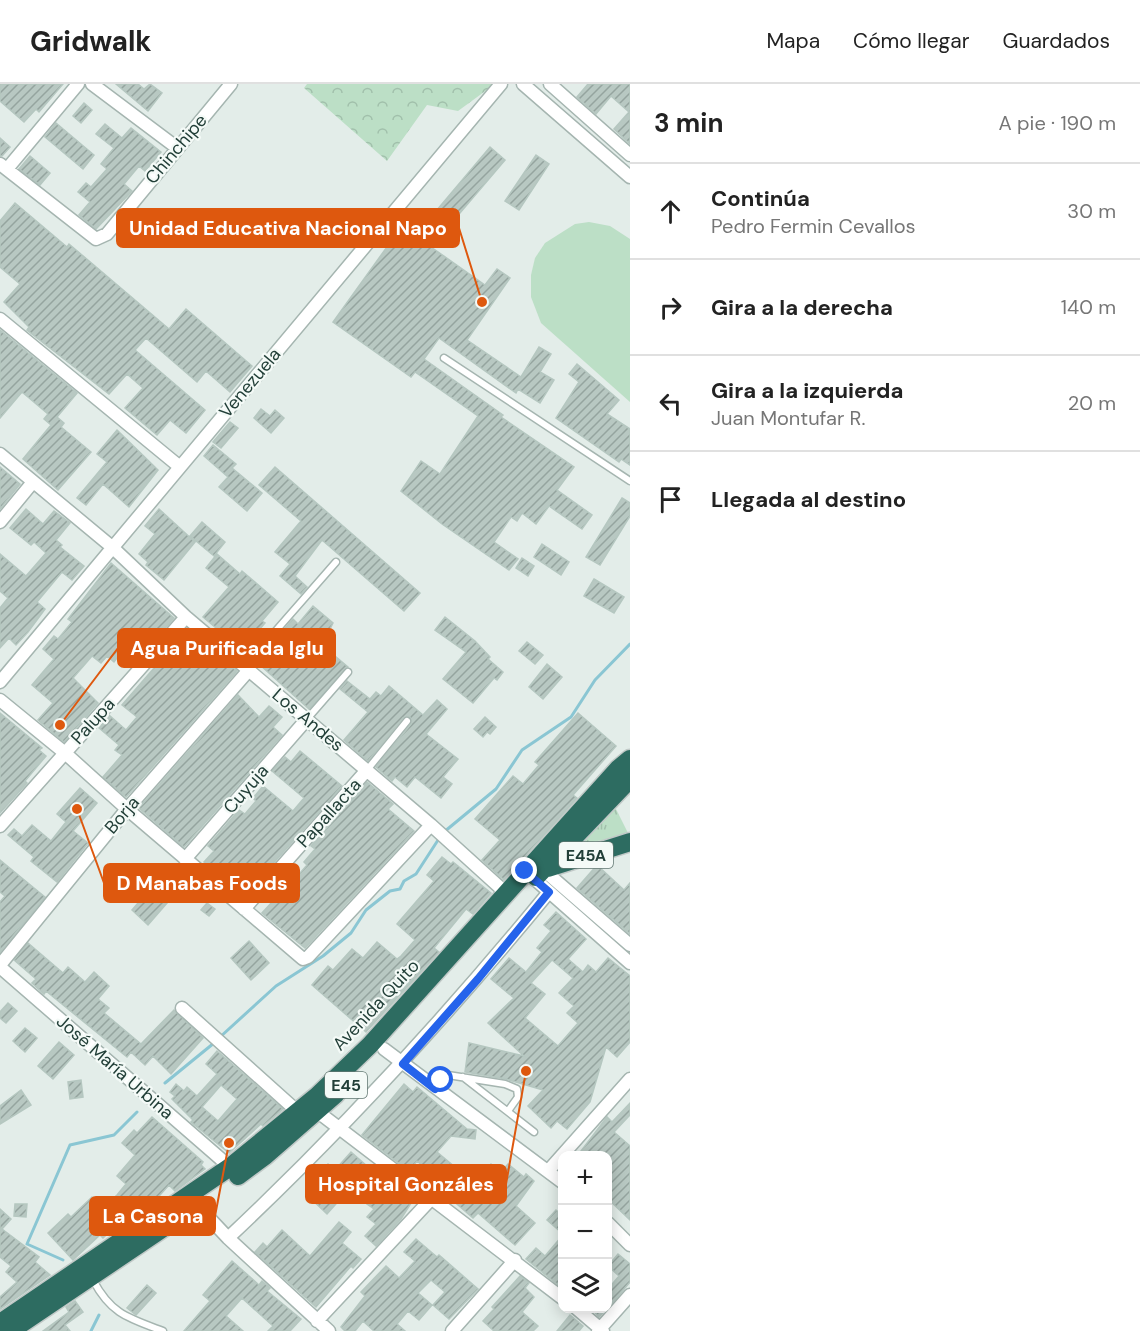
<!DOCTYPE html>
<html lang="es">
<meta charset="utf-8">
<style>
:root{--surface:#fff;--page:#f6f6f6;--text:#222;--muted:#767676;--line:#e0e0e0}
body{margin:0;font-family:"DM Sans",sans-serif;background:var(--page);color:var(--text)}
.controls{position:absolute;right:18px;bottom:18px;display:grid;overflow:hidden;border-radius:12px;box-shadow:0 3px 15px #0003}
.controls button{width:54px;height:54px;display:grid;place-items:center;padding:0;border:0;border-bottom:2px solid var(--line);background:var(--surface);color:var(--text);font:30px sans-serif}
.stop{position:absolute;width:18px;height:18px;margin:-14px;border:4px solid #2563eb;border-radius:50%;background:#fff}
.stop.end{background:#2563eb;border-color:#fff;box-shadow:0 2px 6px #0008}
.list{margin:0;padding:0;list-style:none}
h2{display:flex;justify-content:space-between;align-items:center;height:78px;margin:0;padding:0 24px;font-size:26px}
h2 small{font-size:20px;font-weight:400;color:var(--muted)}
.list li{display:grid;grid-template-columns:39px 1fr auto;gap:18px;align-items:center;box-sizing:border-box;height:96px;padding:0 24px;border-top:2px solid var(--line)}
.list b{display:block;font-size:22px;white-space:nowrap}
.list p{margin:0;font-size:20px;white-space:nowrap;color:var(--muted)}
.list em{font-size:20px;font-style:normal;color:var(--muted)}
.icon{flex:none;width:33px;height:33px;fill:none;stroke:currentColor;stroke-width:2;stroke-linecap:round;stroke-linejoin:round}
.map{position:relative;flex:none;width:630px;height:1247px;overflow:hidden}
header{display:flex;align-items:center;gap:36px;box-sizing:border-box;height:84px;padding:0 30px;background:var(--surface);border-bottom:2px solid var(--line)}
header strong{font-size:28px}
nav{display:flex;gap:33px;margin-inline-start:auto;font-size:21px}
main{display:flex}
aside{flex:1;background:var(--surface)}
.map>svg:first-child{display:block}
.grass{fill:url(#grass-tufts)}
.forest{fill:url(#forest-crowns)}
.garden{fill:#bcdfc6}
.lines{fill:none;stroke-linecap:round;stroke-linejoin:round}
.stream{stroke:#8ac6d3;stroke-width:3}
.building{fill:url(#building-hatch);stroke:#b5c7c0;stroke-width:1.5;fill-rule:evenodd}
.lane-casing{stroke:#a5b5b0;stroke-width:9}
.street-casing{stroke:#a5b5b0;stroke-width:15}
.highway-casing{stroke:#c1c9c7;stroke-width:21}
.lane{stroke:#fff;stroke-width:6}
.street{stroke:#fff;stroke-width:12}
.highway{stroke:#2d6c61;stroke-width:18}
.route{stroke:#2563eb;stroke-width:8}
.labels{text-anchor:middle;stroke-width:4.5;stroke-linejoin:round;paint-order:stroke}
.shield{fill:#f4faf7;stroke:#617771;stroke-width:1.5}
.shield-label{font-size:16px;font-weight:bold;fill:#223f38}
.street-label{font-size:18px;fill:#223f38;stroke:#f4faf7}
.leader{fill:none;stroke:#de580e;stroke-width:2}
.callout-dot{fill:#de580e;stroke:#f4faf7;stroke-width:2}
.callout{fill:#de580e;stroke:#de580e;stroke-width:2}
.callout-label{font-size:20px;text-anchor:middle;font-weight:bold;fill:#fff}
</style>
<header>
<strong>Gridwalk</strong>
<nav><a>Mapa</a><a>Cómo llegar</a><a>Guardados</a></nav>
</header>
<main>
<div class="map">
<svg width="630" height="1247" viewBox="0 0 630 1247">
<defs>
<pattern id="grass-tufts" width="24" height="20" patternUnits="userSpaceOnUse" patternTransform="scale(1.5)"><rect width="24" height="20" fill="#bcdfc6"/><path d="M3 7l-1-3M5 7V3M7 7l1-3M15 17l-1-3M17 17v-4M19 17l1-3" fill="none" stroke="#a1c0ab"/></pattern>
<pattern id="forest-crowns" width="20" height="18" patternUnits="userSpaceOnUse" patternTransform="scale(1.5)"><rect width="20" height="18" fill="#bcdfc6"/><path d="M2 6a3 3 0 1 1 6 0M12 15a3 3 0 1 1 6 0" fill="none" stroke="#a1c0ab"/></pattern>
<pattern id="building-hatch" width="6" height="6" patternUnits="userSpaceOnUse" patternTransform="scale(1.5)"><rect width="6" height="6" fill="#b8c8c2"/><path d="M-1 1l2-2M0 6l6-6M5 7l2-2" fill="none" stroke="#95a49f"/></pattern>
</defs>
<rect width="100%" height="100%" fill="#e3ede9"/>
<path class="grass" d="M614 721 629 751 577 761Z"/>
<path class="forest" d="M307 0H495L458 27 427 21 387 77 304 4Z"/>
<path class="garden" d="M589 138 610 142 630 155V318L541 239 531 213V191L535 174 545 159 575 140Z"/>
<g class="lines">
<path class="stream" d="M444 748 496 705 522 666 571 633 595 596 630 560
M219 954 276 902 323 872 351 849 366 826 390 807 400 805 404 797 416 790 440 753
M165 999 214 959
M63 1176 27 1160 70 1061 114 1051 137 1028
M91 1247 99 1231"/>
</g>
<path class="building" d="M0 0H63L39 28 36 25 24 38 0 17Z
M116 0H138L144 5 150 0 162 9 148 27Z
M588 0H630V60L614 45 629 28 611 12 596 30 577 13Z
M84 19 92 26 81 39 73 32Z
M56 39 94 71 83 85 45 53Z
M105 40 122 54 131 44 161 68 145 87 139 82 124 100 132 107 96 145 79 131 90 118 78 108 86 99 91 103 107 85 101 80 114 64 96 50Z
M0 54 10 63 2 72H0Z
M490 63 505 76 431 163 485 201 497 185 510 194 467 256 521 293 539 263 551 270 540 288 554 296 540 319 518 305 516 309 439 254 424 275 503 331 501 333 574 383 557 406 592 431 582 445 549 422 536 440 522 429 517 437 511 433 494 458 518 475 509 486 442 440 401 407 421 377 440 390 478 332 415 288 411 293 333 238 402 142 415 152Z
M536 71 549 80 519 126 505 117Z
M30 72 50 89 40 101 19 85Z
M15 119 67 163 69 160 169 245 186 225 252 282 230 308 206 287 197 298 146 254 135 266 205 326 186 349 170 336 157 351 125 324 143 304 127 290 109 310 27 246 29 243 4 218 20 200 0 183V137Z
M0 246 77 309 57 333 64 339 61 343 91 368 58 406 23 375 51 341 44 335 48 330 22 308 0 334Z
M577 280 619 316 607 330 630 345V381L621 375 619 378 556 334 579 298 569 290Z
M261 325 270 332 275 326 284 334 271 349 254 334Z
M230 338 238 344 221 364 213 358Z
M117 346 158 386 129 423 103 400 86 421 77 414 107 378 97 370Z
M213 361 236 380 232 384 262 409 247 427 219 403 228 393 204 372Z
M0 383 20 400 0 425Z
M275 383 420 509 404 527 322 456 295 492 307 503 301 510 280 492 290 480 275 468 301 437 259 401Z
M622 414 630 419V432L600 481 586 473Z
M26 425 43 440 54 427 70 439 56 456 62 461 60 463 84 482 72 496 62 488 37 518 45 525 28 548 16 561 9 554 0 564V524L8 514 0 507V470L26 492 46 469 34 458 31 461 10 444Z
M159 425 195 458 164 496 146 481 148 478 139 470 155 450 145 442Z
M202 438 225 458 214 472 190 452Z
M542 460 569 478 561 491 534 473Z
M217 470 240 490 242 487 278 518 262 537 265 539 242 566 203 533 229 503 206 484Z
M522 474 534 482 528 492 516 484Z
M111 479 174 534 151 560 147 557 130 577 120 570 114 578 107 572 101 579 92 572 86 579 73 594 98 619 64 658 38 636 53 619 32 601 54 575 43 565 54 552 58 555 72 538 68 535Z
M594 495 624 513 614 529 584 512Z
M313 522 333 539 322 561 348 583 309 625 260 581 272 567 268 564 293 535 298 540Z
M445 533 475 557 490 573 488 575 503 588 497 596 494 594 473 619 443 595 466 568 435 546Z
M184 558 193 566 200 558 237 587 126 713 103 693 122 671 115 666 119 661 99 644 109 631 126 646 137 633 122 621 174 561 178 565Z
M527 558 543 571 535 580 519 567Z
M547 580 562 593 543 615 529 603Z
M347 597 370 615 376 608 381 612 389 602 423 631 437 616 447 625 426 650 458 675 443 693 452 700 441 714 415 693 407 703 395 693 392 697 376 683 411 640 410 633 403 634 368 677 344 656 368 628 340 605Z
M238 611 259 633 269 622 282 633 273 643 282 651 184 763 139 724Z
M0 629 42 664 39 666 46 672 25 697 27 699 0 729Z
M578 629 616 662 573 711 577 714 504 796 482 776 500 756 475 735 513 692 523 700 539 681 535 678Z
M485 633 496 643 490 650 487 648 483 653 474 645Z
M300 667 342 702 253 802 232 784 222 795 204 778 214 767 208 762 239 726 245 730 256 717 253 714 263 702 293 727 304 714 272 687 285 673 291 678Z
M367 698 393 720 388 725 414 747 305 864 262 829 273 817 267 812 288 788 295 795 307 781 304 778 315 765 311 762Z
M80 704 97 719 73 747 88 759 57 798 31 777 34 773 8 751 14 745 22 752 32 741 51 757 66 738 57 730Z
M442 773 451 780 453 778 491 809 473 830 466 825 434 864 439 868 366 948 312 901 328 882 333 886 352 865 363 874 377 858 397 875 401 872 415 856 397 840 434 797 427 791Z
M0 776 45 813 0 868V818L5 812 0 808Z
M597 781 624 806 630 799V850L577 804Z
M164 789 174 797 168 805 174 811 148 841 132 826Z
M207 819 215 825 209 832 201 826Z
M556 828 586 855 568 875 583 888 588 881 596 888 608 874 630 892V958L617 973 606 963 590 1018 567 1045 557 1037 551 1044 528 1022 543 1006 506 995 465 988 469 959 524 972 488 939 514 914 491 895 509 874 526 888 542 868 537 864 551 847 544 841ZM552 876 573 894 559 909 574 922 567 929 578 939 558 962 525 934 545 910 531 899Z
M249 857 269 879 251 896 231 874Z
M28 859 63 889 68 883 85 898 94 888 109 902 98 915 109 924 104 929 141 960 174 926 203 954 171 990 153 972 145 981 131 968 127 973 46 907 44 910 32 899 36 895 14 876Z
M8 919 17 927 6 939 0 934V928Z
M25 944 37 954 25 968 13 957Z
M59 958 74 971 53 995 38 982Z
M217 967 283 1025 263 1042 261 1040 229 1069 191 1038 193 1036 172 1015 175 1012 170 1008 176 1000 184 1007 187 1003 197 1012 217 990 206 980ZM221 1001 237 1015 218 1037 202 1023Z
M81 996 83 1013 70 1015 68 998Z
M404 1000 413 1008 417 1003 467 1045 476 1046 475 1055 451 1052 437 1068 461 1088 448 1103 417 1077 409 1087 362 1051Z
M21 1006 31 1021 0 1040V1022Z
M630 1019V1031L614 1048 630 1062V1136L608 1115V1071H578L607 1033 612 1038Z
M152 1033 203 1078 201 1081 205 1085 175 1107 169 1101 151 1121 145 1116 103 1154 100 1151 73 1176 48 1149 68 1130 71 1133 92 1113 102 1124 117 1111 126 1100 117 1092 135 1071 122 1059 134 1046 137 1049Z
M351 1068 375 1089 379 1085 392 1096 390 1099 413 1116 401 1135 376 1162 365 1152 376 1140 367 1133 374 1125 367 1120 375 1110 362 1100 356 1106 352 1102 327 1130 307 1111 318 1099 314 1095 328 1080 335 1086Z
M491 1080 501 1088 508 1080 524 1093 526 1090 534 1097 516 1122 535 1139 515 1161 478 1129 473 1134 451 1115 460 1105 471 1115 489 1094 484 1089Z
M15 1120H27L26 1133 14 1132Z
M0 1125 11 1135 2 1145 39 1173 35 1178 50 1191 0 1225V1213L17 1198 6 1188 11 1182 0 1173Z
M556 1126 562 1131V1149L547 1136Z
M339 1138 351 1148 342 1159 361 1175 353 1184 351 1182 316 1223 255 1168 263 1159 267 1163 282 1146 310 1172Z
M562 1152V1204L526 1175 536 1164 545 1172Z
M416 1155 437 1173 439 1171 478 1205 449 1235 433 1221 445 1208 431 1196 418 1209 432 1221 419 1236 408 1227 397 1240 405 1247H374L363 1237 355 1247H345L341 1243 365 1212 361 1208 386 1182 399 1194 415 1177 404 1168Z
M618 1170 630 1180V1198L608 1224V1205L619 1192 608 1182Z
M232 1177 259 1201 262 1197 270 1204 267 1207 301 1235 290 1247H268L273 1242 242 1214 226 1232 243 1247H184L210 1217 203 1211Z
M520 1192 529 1199 525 1204 534 1213 522 1228 538 1242 533 1247H494L483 1237 494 1225 492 1223Z
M147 1201 156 1209 136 1231 127 1224Z
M75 1217 83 1228 65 1241 70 1247H43L69 1228 66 1223Z
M591 1224H607L599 1233Z
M570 1231 583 1242 579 1247H557Z"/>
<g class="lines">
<defs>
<path id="lane" d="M444 274 630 397
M245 582 336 478
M307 635 348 588
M367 686 407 637
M463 993 534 1048
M436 1004 448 991 505 1000 517 1005 518 1013 508 1027
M93 1196C111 1230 128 1234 163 1247"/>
<path id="street" d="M92 0 176 63
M523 0 630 93
M550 0 630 71
M0 80 96 155 107 150 231 0
M7 85 78 0
M0 235 180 383
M0 370 112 463 186 533 431 741 506 809
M0 438 33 398
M0 598 501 0
M0 616 65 669 127 725 303 875 308 873 431 741
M0 742 186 533
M185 775 307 635
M540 783 630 861
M529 790 630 879
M244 825 367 686
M0 881 127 725 249 586
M0 883 230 1083
M182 924 298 1028
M384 965 562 1098
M318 1028 562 1214
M549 1086 630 995
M197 1121 228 1154 329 1247
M608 1139 630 1161
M228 1154C343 1046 449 930 549 808
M576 1224 603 1247
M317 1237 433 1113
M452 1247 515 1176
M598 1247 630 1211"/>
<path id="highway" d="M548 784 630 758
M536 793 630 695
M238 1092 265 1072 336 1010
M0 1239 230 1083 317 1012 370 961 618 685 630 675
M12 1246 181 1132"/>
</defs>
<use href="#lane" class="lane-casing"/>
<use href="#street" class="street-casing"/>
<use href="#highway" class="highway-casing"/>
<use href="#lane" class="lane"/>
<use href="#street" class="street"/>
<use href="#highway" class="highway"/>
</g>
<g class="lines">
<path class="route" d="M441 996 435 1005 403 980 478 895 549 808 525 787"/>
</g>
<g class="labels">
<g class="shield">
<rect x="559" y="758" width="54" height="26" rx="4.5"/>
<rect x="325" y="988" width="42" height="26" rx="4.5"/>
</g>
<g class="shield-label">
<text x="586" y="777">E45A</text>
<text x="346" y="1007">E45</text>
</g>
<g class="street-label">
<text transform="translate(176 65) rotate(-50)" y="6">Chinchipe</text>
<text transform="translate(250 299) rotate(-50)" y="6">Venezuela</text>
<text transform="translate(308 636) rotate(40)" y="6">Los Andes</text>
<text transform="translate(93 637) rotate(-48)" y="6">Palupa</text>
<text transform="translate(246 705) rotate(-49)" y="6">Cuyuja</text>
<text transform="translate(329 729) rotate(-48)" y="6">Papallacta</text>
<text transform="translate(122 731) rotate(-50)" y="6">Borja</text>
<text transform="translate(376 921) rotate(-47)" y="6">Avenida Quito</text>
<text transform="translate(115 983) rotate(41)" y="6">José María Urbina</text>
</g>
</g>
<path class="leader" d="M482 218L459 144M60 641L118 564M77 725L104 799M526 987L506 1100M229 1059L215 1132"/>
<g class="callout-dot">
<circle cx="482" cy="218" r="6"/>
<circle cx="60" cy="641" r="6"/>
<circle cx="77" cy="725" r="6"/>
<circle cx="526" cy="987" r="6"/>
<circle cx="229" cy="1059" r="6"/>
</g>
<g class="callout">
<rect x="117" y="125" width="342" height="38" rx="6"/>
<rect x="118" y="545" width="217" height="38" rx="6"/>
<rect x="104" y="780" width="195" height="38" rx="6"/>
<rect x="306" y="1081" width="200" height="38" rx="6"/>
<rect x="90" y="1113" width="125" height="38" rx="6"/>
</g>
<g class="callout-label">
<text x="288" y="151">Unidad Educativa Nacional Napo</text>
<text x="227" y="571">Agua Purificada Iglu</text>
<text x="202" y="806">D Manabas Foods</text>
<text x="406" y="1107">Hospital Gonzáles</text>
<text x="153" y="1139">La Casona</text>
</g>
</svg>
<div class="controls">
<button>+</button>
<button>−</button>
<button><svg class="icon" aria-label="layers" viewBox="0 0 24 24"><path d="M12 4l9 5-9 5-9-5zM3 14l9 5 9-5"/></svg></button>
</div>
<div class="stop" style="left:441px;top:996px"></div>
<div class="stop end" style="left:525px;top:787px"></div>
</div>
<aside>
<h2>3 min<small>A pie · 190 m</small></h2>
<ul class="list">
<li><svg class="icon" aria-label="ahead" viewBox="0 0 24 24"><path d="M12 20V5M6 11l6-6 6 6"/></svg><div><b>Continúa</b><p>Pedro Fermin Cevallos</p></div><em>30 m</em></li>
<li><svg class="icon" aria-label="right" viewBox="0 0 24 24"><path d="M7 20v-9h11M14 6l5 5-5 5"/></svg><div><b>Gira a la derecha</b></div><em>140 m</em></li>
<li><svg class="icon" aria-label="left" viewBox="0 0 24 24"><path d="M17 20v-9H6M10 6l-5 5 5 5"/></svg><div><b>Gira a la izquierda</b><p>Juan Montufar R.</p></div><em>20 m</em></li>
<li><svg class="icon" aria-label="arrive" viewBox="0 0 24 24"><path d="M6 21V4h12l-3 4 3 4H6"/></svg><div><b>Llegada al destino</b></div></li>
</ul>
</aside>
</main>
